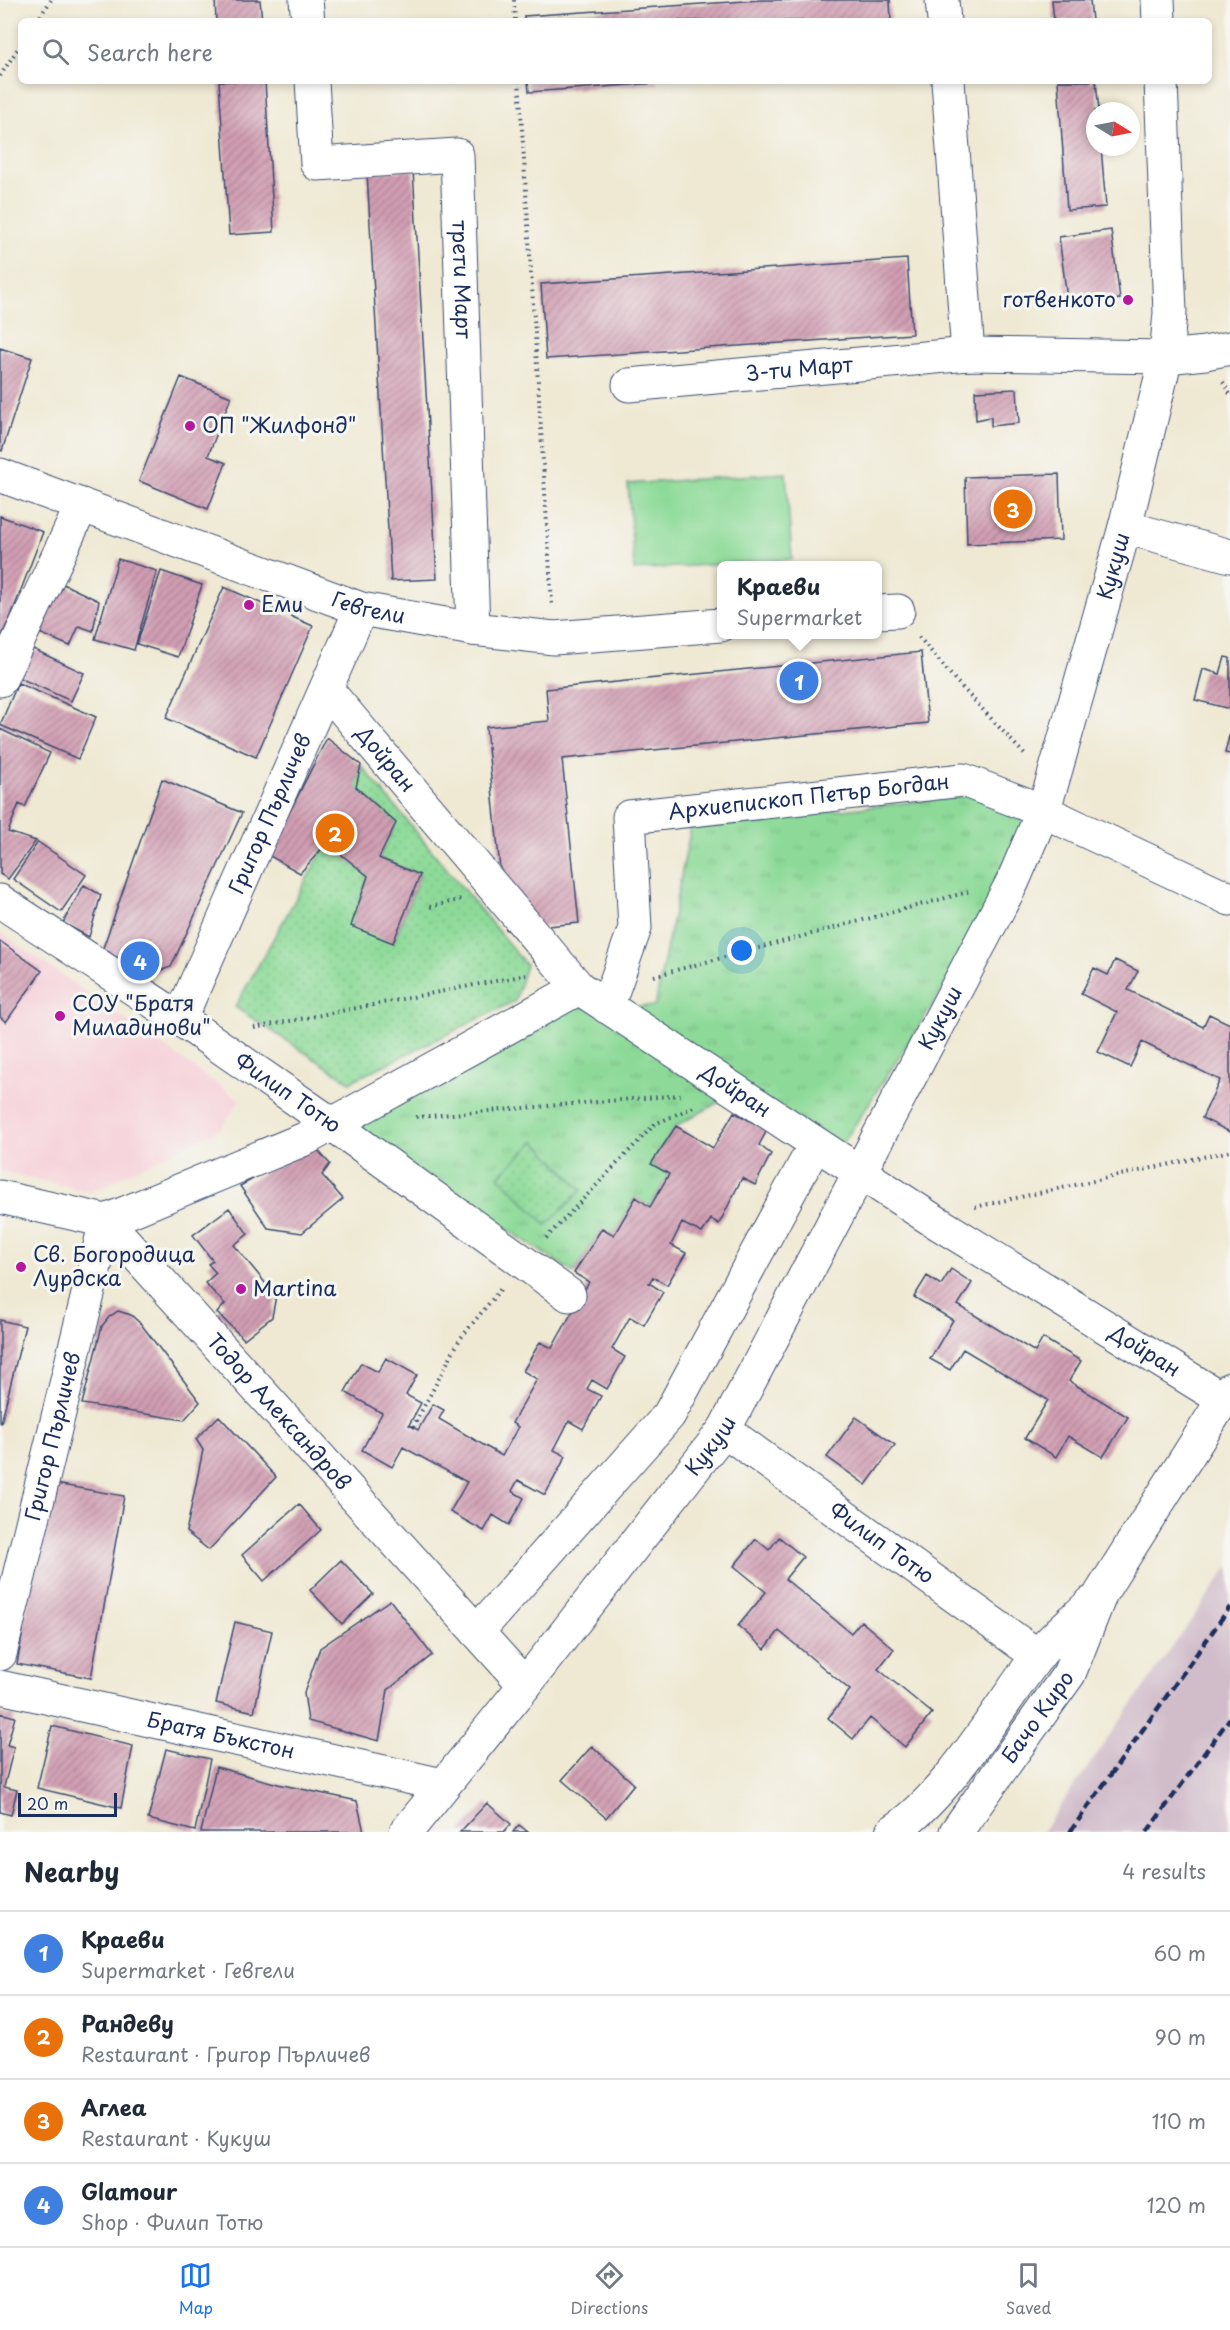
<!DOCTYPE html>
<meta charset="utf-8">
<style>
:root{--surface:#fff;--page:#f6f6f7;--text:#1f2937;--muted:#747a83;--line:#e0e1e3;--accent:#1a73e8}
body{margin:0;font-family:"Playpen Sans",sans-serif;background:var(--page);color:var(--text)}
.compass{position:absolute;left:1086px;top:102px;width:54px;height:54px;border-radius:50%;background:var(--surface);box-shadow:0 3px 9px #0003;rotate:100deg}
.scale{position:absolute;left:18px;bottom:15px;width:99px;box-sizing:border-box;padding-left:6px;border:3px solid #1b2f5e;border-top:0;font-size:16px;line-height:21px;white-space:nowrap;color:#1b2f5e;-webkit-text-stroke:4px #f6f6f2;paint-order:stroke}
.you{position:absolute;left:742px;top:951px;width:21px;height:21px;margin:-15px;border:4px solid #fff;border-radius:50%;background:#1a73e8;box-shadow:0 0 0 9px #1a73e833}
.badge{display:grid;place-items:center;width:39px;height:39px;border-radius:50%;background:var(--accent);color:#fff;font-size:20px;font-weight:700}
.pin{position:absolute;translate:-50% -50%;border:3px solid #fff;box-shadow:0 2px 6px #0006}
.popup{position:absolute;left:717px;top:561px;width:165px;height:78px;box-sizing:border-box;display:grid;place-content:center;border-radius:9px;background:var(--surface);filter:drop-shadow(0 2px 4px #0005);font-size:20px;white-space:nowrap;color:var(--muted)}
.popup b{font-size:22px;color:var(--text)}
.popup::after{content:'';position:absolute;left:50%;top:100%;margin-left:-12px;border:12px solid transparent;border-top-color:var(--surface)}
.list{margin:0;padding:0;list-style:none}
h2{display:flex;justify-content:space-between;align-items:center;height:78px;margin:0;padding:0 24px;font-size:26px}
h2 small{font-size:20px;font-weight:400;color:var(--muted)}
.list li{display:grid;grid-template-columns:39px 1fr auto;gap:18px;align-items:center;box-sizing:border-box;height:84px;padding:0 24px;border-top:2px solid var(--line)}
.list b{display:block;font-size:22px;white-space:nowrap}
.list p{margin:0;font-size:20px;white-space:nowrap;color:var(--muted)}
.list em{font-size:20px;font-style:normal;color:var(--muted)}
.icon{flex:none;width:33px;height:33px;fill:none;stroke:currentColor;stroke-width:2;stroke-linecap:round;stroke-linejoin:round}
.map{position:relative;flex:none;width:1230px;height:1832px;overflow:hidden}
.search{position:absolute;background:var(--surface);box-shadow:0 3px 9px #0003;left:18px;right:18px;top:18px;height:66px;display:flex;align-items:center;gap:15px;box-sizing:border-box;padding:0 21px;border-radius:9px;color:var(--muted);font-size:22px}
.sheet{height:414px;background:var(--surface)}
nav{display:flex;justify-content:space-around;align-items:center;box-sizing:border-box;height:84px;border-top:2px solid var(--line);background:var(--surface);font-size:16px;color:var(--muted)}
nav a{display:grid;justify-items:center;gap:3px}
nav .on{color:var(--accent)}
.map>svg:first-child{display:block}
.built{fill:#f6cfd8}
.railway{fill:#d1bdca}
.grass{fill:url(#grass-tufts);stroke:#54847b;stroke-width:1.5}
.park{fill:url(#park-dots);stroke:#54847b;stroke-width:1.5}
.pitch{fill:#8dda98;stroke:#54847b;stroke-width:1.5}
.building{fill:url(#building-hatch)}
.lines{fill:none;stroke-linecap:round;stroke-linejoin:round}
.minor-casing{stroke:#3b4b70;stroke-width:35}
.path{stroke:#3b4b70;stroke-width:4;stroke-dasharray:1.5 4.5;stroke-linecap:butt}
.minor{stroke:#fff;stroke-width:33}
.rail{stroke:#1b2f5e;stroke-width:4.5;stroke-dasharray:9 4.5;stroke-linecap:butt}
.poi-dot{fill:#b5179e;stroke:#f6f6f2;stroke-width:2}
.labels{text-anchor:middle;stroke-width:6;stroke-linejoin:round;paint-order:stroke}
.street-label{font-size:21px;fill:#1b2f5e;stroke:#f6f6f2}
.poi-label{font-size:21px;fill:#1b2f5e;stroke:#f6f6f2;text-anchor:start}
</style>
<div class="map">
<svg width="1230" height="1832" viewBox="0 0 1230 1832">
<defs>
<pattern id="grass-tufts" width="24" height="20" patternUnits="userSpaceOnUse" patternTransform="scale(1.5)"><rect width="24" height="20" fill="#8dda98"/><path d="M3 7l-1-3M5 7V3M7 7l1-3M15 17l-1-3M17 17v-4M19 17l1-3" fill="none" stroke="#79bb85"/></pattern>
<pattern id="park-dots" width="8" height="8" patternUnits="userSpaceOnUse" patternTransform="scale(1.5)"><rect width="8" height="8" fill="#8dda98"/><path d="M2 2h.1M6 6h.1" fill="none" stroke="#79bb85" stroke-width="1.8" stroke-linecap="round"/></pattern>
<pattern id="building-hatch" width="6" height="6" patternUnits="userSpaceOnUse" patternTransform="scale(1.5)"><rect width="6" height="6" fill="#d19eb2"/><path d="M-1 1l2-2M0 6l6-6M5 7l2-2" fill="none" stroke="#a98194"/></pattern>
</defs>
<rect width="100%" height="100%" fill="#f6f6f2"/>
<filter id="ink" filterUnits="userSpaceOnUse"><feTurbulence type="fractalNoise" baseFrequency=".0167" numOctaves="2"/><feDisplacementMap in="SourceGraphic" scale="12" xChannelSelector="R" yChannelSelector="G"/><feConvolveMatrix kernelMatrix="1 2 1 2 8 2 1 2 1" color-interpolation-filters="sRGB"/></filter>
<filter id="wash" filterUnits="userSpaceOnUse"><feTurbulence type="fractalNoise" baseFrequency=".008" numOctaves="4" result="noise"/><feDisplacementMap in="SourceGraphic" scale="24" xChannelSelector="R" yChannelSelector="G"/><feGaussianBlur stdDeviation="1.35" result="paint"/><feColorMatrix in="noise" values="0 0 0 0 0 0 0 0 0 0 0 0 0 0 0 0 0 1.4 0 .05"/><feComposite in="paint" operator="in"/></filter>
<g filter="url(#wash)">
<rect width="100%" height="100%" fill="#efe9d3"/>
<path class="built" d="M0 932 240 1100 221 1129 90 1192 0 1171Z"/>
<path class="railway" d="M1230 1565V1832H1042Z"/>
<path class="grass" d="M1000 792 1026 816 1013 881 838 1151 744 1088 676 1126 651 1164 669 1174 650 1207 635 1198 614 1235 602 1229 574 1273 346 1124 571 1007 655 1006 691 827Z"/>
<path class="park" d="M361 765 526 965 515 1001 350 1082 235 1007 327 843 368 876 351 926 394 941 420 875 379 858 396 823 356 787Z
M535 1141 582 1190 546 1225 499 1176Z"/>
<path class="pitch" d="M786 473 792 559 634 570 628 484Z"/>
<g id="blocks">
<path class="building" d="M215 0H260L262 21H216Z
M761 0H890L891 21H524V16Z
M1052 0H1090L1092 21H1054Z
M219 81H265L274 232 229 235Z
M528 81H658V83L529 92Z
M1058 81H1096L1099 111H1095V147H1101L1106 207 1067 210Z
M413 170 437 579 391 581 367 173Z
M1111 230 1120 299 1068 306 1059 237Z
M907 259 912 334 546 359 541 284Z
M0 348 32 358 2 451 0 450Z
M181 377 231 397 208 456 226 463 208 509 139 481Z
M1017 389 1019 423 991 426V417L976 420 975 391Z
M1059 474 1061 540 967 544 965 477Z
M0 516 43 532 11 616 0 639Z
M118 559 157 571 134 650 95 639Z
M161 571 202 585 178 657 137 644Z
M59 582 99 601 93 631 79 626 70 646 37 632Z
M224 587 313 626 256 757 166 718Z
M31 648 84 673 71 701 15 676Z
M921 652 928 723 562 759 579 923 506 930 486 727 549 721 546 689Z
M1225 657 1230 658V709L1195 700 1203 669 1220 674Z
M18 683 96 717 78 759 0 725Z
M0 729 50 753 25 807 19 804 8 832 36 841 8 879 0 874Z
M1229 736H1230V754L1225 753Z
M327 738 361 765 356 787 396 823 379 858 420 875 393 943 351 926 368 876 327 843 300 873 268 855Z
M162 779 242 813 171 967 143 977 103 948Z
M38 842 86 875 61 912 13 879Z
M84 885 101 895 89 937 63 923Z
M0 941 42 971 6 1022 0 1017Z
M1115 960 1138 971 1128 990 1203 1027 1209 1014 1230 1024V1132L1202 1118 1220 1080 1142 1042 1130 1067 1098 1052 1117 1012 1081 994 1094 968 1108 975Z
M734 1112 767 1130 759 1145 771 1154 755 1185 742 1178 719 1224 711 1219 702 1233 682 1223 671 1245 686 1253 667 1285 653 1277 649 1283 663 1292 644 1325 630 1317 612 1349 625 1357 607 1389 592 1380 587 1389 601 1396 583 1429 569 1421 554 1450 566 1456 545 1495 518 1480 512 1491 524 1498 509 1525 493 1515 484 1531 450 1512 467 1482 403 1447 392 1467 362 1450 382 1413 345 1392 361 1363 378 1372 386 1358 417 1375 406 1395 421 1403 409 1425 418 1430 433 1404 444 1410 439 1419 502 1456 518 1427 512 1423 537 1379 523 1371 540 1342 552 1348 589 1282 574 1273 602 1228 614 1235 636 1197 650 1207 669 1174 651 1164 676 1126 713 1148Z
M314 1146 330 1164 322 1175 343 1199 302 1233 268 1228 240 1186Z
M229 1208 248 1234 234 1245 276 1296 272 1317 244 1339 217 1313 225 1304 205 1283 216 1273 208 1264 213 1261 193 1235Z
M951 1269 972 1283 958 1305 1035 1352 1043 1338 1081 1361 1069 1381 1128 1417 1103 1457 1068 1436 1056 1457 1025 1438 1048 1400 963 1349 950 1370 930 1359 953 1320 914 1297 927 1276 941 1285Z
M118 1311 131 1315 141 1324 200 1402 184 1420 82 1404 102 1326 109 1317Z
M0 1320 25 1326 1 1423 0 1422Z
M219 1416 276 1477 209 1550 186 1532 203 1450 196 1439Z
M856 1417 895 1445 866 1485 827 1457Z
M50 1483 124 1496 91 1678 17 1664Z
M299 1504 321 1530 264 1581 242 1555Z
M779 1537 803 1557 785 1579 851 1633 861 1621 894 1649 878 1669 932 1713 905 1747 870 1718 853 1739 828 1718 850 1690 779 1631 765 1649 738 1626 766 1592 734 1566 756 1539 769 1550Z
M341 1560 373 1594 342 1624 310 1590Z
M390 1600 432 1655 388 1690 379 1741 308 1721 304 1693 320 1648Z
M235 1622 272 1631 254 1712 216 1703Z
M0 1713 15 1717 7 1745 14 1747 4 1787 17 1790 11 1815 0 1812Z
M52 1726 133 1746 121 1808 37 1788Z
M592 1746 634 1784 606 1818 562 1780Z
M166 1749 210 1759 195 1831 148 1819Z
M216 1767 278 1784 357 1801 364 1832H201Z
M487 1803 511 1824 504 1832H460Z
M519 1825 528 1832H513Z"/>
</g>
</g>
<g filter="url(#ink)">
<use href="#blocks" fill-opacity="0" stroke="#3b4b70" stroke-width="1.5"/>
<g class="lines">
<defs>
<g id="minor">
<path d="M306 0 308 21"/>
<path d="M942 0 944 21"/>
<path d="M1158 0 1159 21"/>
<path id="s1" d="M312 81 317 164 457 155 473 629"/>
<path d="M948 81 968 354"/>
<path id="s2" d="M629 385 968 354 1166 357 1205 353 1230 348"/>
<path id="s3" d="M0 475 361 609 473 629 554 638 721 625"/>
<path d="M1125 527 1230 556"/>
<path d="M877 612 898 611"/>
<path d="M0 680 82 505"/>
<path id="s4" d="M326 689 579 988 928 1217 1224 1400"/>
<path id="s5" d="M0 901 180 1019 332 1124 569 1295"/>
<path id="s6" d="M607 1007 635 928 629 817 963 780 1043 811 1230 899"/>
<path id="s7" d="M180 1019 361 609"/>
<path id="s8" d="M0 1197 106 1221 525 1685"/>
<path d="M106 1221 307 1138 579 988"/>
<path id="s9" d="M724 1430 1038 1656"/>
<path d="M477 1632 669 1415 815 1145"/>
<path id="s10" d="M0 1654 106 1221"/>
<path id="s11" d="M0 1687 443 1785"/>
<path id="s12" d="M406 1832 525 1685 724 1430 1013 881 1043 811 1052 783 1125 527 1166 357 1170 313 1161 81"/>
<path d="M892 1832C947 1797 996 1711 1036 1658 1051 1638 1073 1621 1091 1603"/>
<path id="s13" d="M956 1832 1069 1674 1101 1593 1230 1389"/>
</g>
</defs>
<use href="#minor" class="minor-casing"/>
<path class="path" d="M514 0 515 21
M37 21 51 0
M0 76 21 44
M519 81 552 604
M1223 382 1230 394
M919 637 957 682 1026 756
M430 907 462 899
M654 976 968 892
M254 1028 526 975
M416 1117 681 1095
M975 1207 1230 1151
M546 1238 655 1124 696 1106
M413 1427 460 1339 503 1286"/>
<use href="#minor" class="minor"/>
<path class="rail" d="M1070 1832 1230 1607
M1147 1832 1230 1718"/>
</g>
</g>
<g class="poi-dot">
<circle cx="1128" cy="300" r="6"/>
<circle cx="190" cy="426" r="6"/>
<circle cx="249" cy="605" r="6"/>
<circle cx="60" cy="1016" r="6"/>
<circle cx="21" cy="1267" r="6"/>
<circle cx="241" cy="1289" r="6"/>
</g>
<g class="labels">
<g class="street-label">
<text dy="7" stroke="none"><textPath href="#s1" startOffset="348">трети Март</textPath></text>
<text dy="7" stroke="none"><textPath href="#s2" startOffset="171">3-ти Март</textPath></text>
<text dy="7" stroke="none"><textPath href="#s12" startOffset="1464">Кукуш</textPath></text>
<text dy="7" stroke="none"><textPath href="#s3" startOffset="392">Гевгели</textPath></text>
<text dy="7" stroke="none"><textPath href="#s4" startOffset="92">Дойран</textPath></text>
<text dy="7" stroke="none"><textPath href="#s6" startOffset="376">Архиепископ Петър Богдан</textPath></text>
<text dy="7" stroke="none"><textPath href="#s7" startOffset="224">Григор Пърличев</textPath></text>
<text dy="7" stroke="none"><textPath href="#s12" startOffset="978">Кукуш</textPath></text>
<text dy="7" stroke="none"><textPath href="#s4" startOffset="579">Дойран</textPath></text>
<text dy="7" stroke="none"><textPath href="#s5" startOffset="346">Филип Тотю</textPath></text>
<text dy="7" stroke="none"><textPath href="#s4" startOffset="1064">Дойран</textPath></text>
<text dy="7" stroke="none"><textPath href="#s8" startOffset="366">Тодор Александров</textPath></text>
<text dy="7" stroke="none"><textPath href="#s10" startOffset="224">Григор Пърличев</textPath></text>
<text dy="7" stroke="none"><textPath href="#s12" startOffset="492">Кукуш</textPath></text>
<text dy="7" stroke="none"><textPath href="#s9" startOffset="194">Филип Тотю</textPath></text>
<text dy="7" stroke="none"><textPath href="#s13" startOffset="141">Бачо Киро</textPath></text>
<text dy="7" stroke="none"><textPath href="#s11" startOffset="226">Братя Бъкстон</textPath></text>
</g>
<g class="poi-label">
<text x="1116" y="307" text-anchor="end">готвенкото</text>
<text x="202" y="433">ОП "Жилфонд"</text>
<text x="261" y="612">Еми</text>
<text x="72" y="1011">СОУ "Братя<tspan x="72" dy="24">Миладинови"</tspan></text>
<text x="33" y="1262">Св. Богородица<tspan x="33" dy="24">Лурдска</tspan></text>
<text x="253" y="1296">Martina</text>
</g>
</g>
</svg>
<svg class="compass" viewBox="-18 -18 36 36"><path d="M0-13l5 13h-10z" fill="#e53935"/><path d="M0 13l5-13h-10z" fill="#747a83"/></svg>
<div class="scale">20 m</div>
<div class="you"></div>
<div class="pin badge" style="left:799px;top:681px;background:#3f7fe0">1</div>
<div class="popup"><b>Краеви</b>Supermarket</div>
<div class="pin badge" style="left:335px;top:833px;background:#e8710a">2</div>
<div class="pin badge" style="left:1013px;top:509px;background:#e8710a">3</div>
<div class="pin badge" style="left:140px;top:961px;background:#3f7fe0">4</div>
<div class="search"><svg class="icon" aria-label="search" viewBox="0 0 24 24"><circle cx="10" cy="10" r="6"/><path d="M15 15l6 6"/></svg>Search here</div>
</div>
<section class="sheet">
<h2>Nearby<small>4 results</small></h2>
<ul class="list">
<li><span class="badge" style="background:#3f7fe0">1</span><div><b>Краеви</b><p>Supermarket · Гевгели</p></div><em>60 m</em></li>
<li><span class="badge" style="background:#e8710a">2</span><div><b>Рандеву</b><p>Restaurant · Григор Пърличев</p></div><em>90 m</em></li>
<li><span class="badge" style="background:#e8710a">3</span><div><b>Аглеа</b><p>Restaurant · Кукуш</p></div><em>110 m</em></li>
<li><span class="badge" style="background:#3f7fe0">4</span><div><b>Glamour</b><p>Shop · Филип Тотю</p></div><em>120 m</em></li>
</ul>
</section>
<nav>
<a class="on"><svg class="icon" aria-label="map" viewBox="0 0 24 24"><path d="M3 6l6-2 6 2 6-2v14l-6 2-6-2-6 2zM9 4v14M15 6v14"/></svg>Map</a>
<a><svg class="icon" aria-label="directions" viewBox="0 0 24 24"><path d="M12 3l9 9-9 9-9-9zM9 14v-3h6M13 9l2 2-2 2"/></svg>Directions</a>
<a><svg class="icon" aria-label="saved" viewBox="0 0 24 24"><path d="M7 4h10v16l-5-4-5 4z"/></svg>Saved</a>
</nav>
